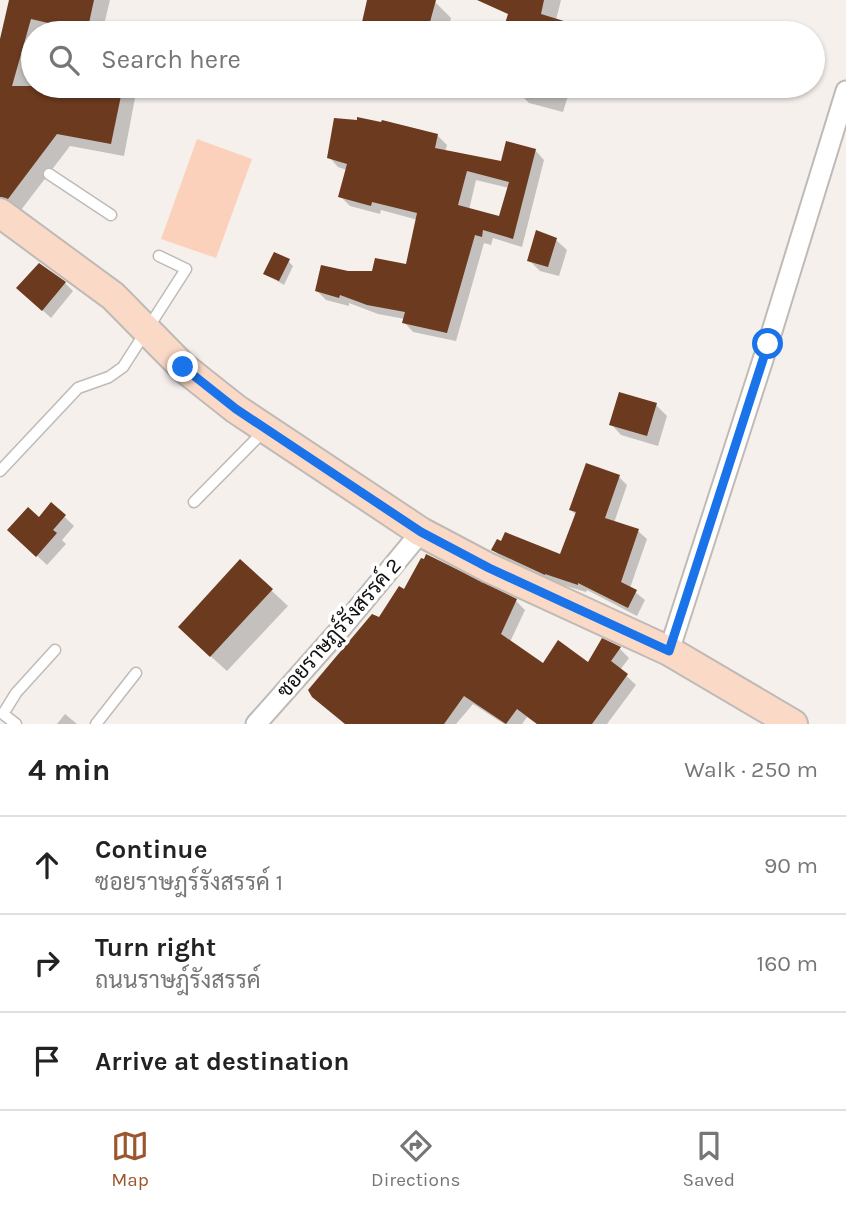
<!DOCTYPE html>
<meta charset="utf-8">
<style>
:root{--surface:#fff;--page:#f6f6f6;--text:#222;--muted:#767676;--line:#e0e0e0;--accent:#9c562e}
body{margin:0;font-family:Karla,Sarabun,sans-serif;background:var(--page);color:var(--text)}
.stop{position:absolute;width:21px;height:21px;margin:-16px;border:5px solid #1a73e8;border-radius:50%;background:#fff}
.stop.end{background:#1a73e8;border-color:#fff;box-shadow:0 2px 7px #0008}
.list{margin:0;padding:0;list-style:none}
h2{display:flex;justify-content:space-between;align-items:center;height:91px;margin:0;padding:0 28px;font-size:30px}
h2 small{font-size:23px;font-weight:400;color:var(--muted)}
.list li{display:grid;grid-template-columns:46px 1fr auto;gap:21px;align-items:center;box-sizing:border-box;height:98px;padding:0 28px;border-top:2px solid var(--line)}
.list b{display:block;font-size:26px;white-space:nowrap}
.list p{margin:0;font-size:23px;white-space:nowrap;color:var(--muted)}
.list em{font-size:23px;font-style:normal;color:var(--muted)}
.icon{flex:none;width:38px;height:38px;fill:none;stroke:currentColor;stroke-width:2;stroke-linecap:round;stroke-linejoin:round}
.map{position:relative;flex:none;width:846px;height:724px;overflow:hidden}
.search{position:absolute;background:var(--surface);box-shadow:0 2px 5px #0004;left:21px;right:21px;top:21px;height:77px;display:flex;align-items:center;gap:18px;box-sizing:border-box;padding:0 24px;border-radius:38px;color:var(--muted);font-size:26px}
.sheet{height:385px;background:var(--surface)}
nav{display:flex;justify-content:space-around;align-items:center;box-sizing:border-box;height:98px;border-top:2px solid var(--line);background:var(--surface);font-size:19px;color:var(--muted)}
nav a{display:grid;justify-items:center;gap:4px}
nav .on{color:var(--accent)}
.map>svg:first-child{display:block}
.green{fill:#fbd1bc}
.shadow{fill:#0003;fill-rule:evenodd}
.building{fill:#6b3a1f;fill-rule:evenodd}
.lines{fill:none;stroke-linecap:round;stroke-linejoin:round}
.lane-casing{stroke:#c0bab7;stroke-width:13}
.street-casing{stroke:#c0bab7;stroke-width:23}
.secondary-casing{stroke:#c0bab7;stroke-width:32}
.lane{stroke:#fff;stroke-width:10}
.street{stroke:#fff;stroke-width:19}
.secondary{stroke:#fadac7;stroke-width:28}
.route{stroke:#1a73e8;stroke-width:9}
.labels{text-anchor:middle;stroke-width:7;stroke-linejoin:round;paint-order:stroke}
.street-label{font-size:21px;fill:#131110;stroke:#fff}
</style>
<div class="map">
<svg width="846" height="724" viewBox="0 0 846 724">
<rect width="100%" height="100%" fill="#f6f0ed"/>
<path class="green" d="M197 139 252 159 216 258 161 239Z"/>
<path class="shadow" d="M11 0H110L102 33H33V86H123L135 98 124 156 70 146 21 210 0 195V38L2 39Z
M369 0 435 2 451 18 447 33H366L362 30Z
M517 0H561L556 20 573 25 581 33H504L512 8Z
M499 86H571L563 112 529 103 523 97 504 91Z
M437 135 447 145 445 152 502 163 535 150 544 160 522 247 493 238 491 245 484 243 456 341 413 332 404 322 405 319 378 314 349 303V306L326 300 317 291 348 272H374L408 266 418 220 381 210 380 214 350 206 340 196 347 170 338 167 329 157ZM476 180 509 188 500 218 469 210Z
M556 240 567 250 559 276 540 271 529 260Z
M288 261 293 266 284 285 265 274Z
M65 283 73 291 51 318 27 296Z
M656 405 667 416 658 446 621 435 611 424Z
M619 477 627 485 614 523 638 531 647 539 630 588 645 600 637 616 587 590 586 592 553 582 501 558 493 550 561 556 576 515 571 510Z
M52 505 74 526 62 540 66 544 47 565 19 539Z
M427 556 516 601 525 610 510 642 543 665 588 664 602 641 620 649 629 658 620 670 636 685 607 724H537L527 717 522 724H504L473 704 456 724H346L379 620 405 592Z
M240 561 288 606 227 671 196 643Z
M65 714 77 724H57Z"/>
<path class="building" d="M9 0H94L87 32 31 19 12 86H123L111 144 57 134 8 199 0 197V39Z
M367 0H436L427 33H373L360 31Z
M477 0H544L541 14 590 29 589 33H502L508 14Z
M357 117 381 122 382 120 438 134 435 148 501 161 506 141 536 149 513 239 483 230 482 237 475 235 447 333 402 323 405 312 367 305 340 295 339 298 315 291 321 265 348 271H372L375 258 406 264 417 213 372 202 371 206 338 197 347 164 327 158 334 118 357 120ZM467 171 509 182 499 216 458 205Z
M536 230 557 238 548 267 527 261Z
M274 252 290 259 279 281 263 274Z
M39 263 66 282 42 311 16 288Z
M619 392 657 403 647 436 609 425Z
M586 463 620 475 605 518 639 529 621 582 637 590 628 608 578 583V585L545 574V575L491 550 497 539 501 541 505 532 560 554 576 512 569 510Z
M51 502 66 515 53 530 57 533 36 557 7 530 28 507 39 517Z
M426 554 517 599 501 634 543 663 558 640 588 662 602 638 621 647 611 661 628 674 592 724H537L517 709 506 724 464 696 444 724H345L312 697 308 690 372 614 379 617 399 586 404 589 421 558 424 559Z
M240 559 273 589 210 657 178 627Z"/>
<g class="lines">
<defs>
<path id="lane" d="M49 174 111 215
M0 471 78 388 109 377 123 367 186 269 159 256
M194 502 265 430
M16 724 3 714 16 693 55 650
M96 724 136 673"/>
<path id="street" d="M669 651 768 344 846 91
M256 724 343 626 421 532"/>
<path id="secondary" d="M0 213 113 296 183 367 236 409 421 532 489 568 669 651 793 724"/>
</defs>
<use href="#lane" class="lane-casing"/>
<use href="#street" class="street-casing"/>
<use href="#secondary" class="secondary-casing"/>
<use href="#lane" class="lane"/>
<use href="#street" class="street"/>
<use href="#secondary" class="secondary"/>
</g>
<g class="lines">
<path class="route" d="M183 367 236 409 421 532 489 568 669 651 768 344"/>
</g>
<g class="labels">
<g class="street-label">
<text transform="translate(339 628) rotate(-49)" y="7">ซอยราษฎร์รังสรรค์ 2</text>
</g>
</g>
</svg>
<div class="stop" style="left:768px;top:344px"></div>
<div class="stop end" style="left:183px;top:367px"></div>
<div class="search"><svg class="icon" aria-label="search" viewBox="0 0 24 24"><circle cx="10" cy="10" r="6"/><path d="M15 15l6 6"/></svg>Search here</div>
</div>
<section class="sheet">
<h2>4 min<small>Walk · 250 m</small></h2>
<ul class="list">
<li><svg class="icon" aria-label="ahead" viewBox="0 0 24 24"><path d="M12 20V5M6 11l6-6 6 6"/></svg><div><b>Continue</b><p>ซอยราษฎร์รังสรรค์ 1</p></div><em>90 m</em></li>
<li><svg class="icon" aria-label="right" viewBox="0 0 24 24"><path d="M7 20v-9h11M14 6l5 5-5 5"/></svg><div><b>Turn right</b><p>ถนนราษฎ์รังสรรค์</p></div><em>160 m</em></li>
<li><svg class="icon" aria-label="arrive" viewBox="0 0 24 24"><path d="M6 21V4h12l-3 4 3 4H6"/></svg><div><b>Arrive at destination</b></div></li>
</ul>
</section>
<nav>
<a class="on"><svg class="icon" aria-label="map" viewBox="0 0 24 24"><path d="M3 6l6-2 6 2 6-2v14l-6 2-6-2-6 2zM9 4v14M15 6v14"/></svg>Map</a>
<a><svg class="icon" aria-label="directions" viewBox="0 0 24 24"><path d="M12 3l9 9-9 9-9-9zM9 14v-3h6M13 9l2 2-2 2"/></svg>Directions</a>
<a><svg class="icon" aria-label="saved" viewBox="0 0 24 24"><path d="M7 4h10v16l-5-4-5 4z"/></svg>Saved</a>
</nav>
